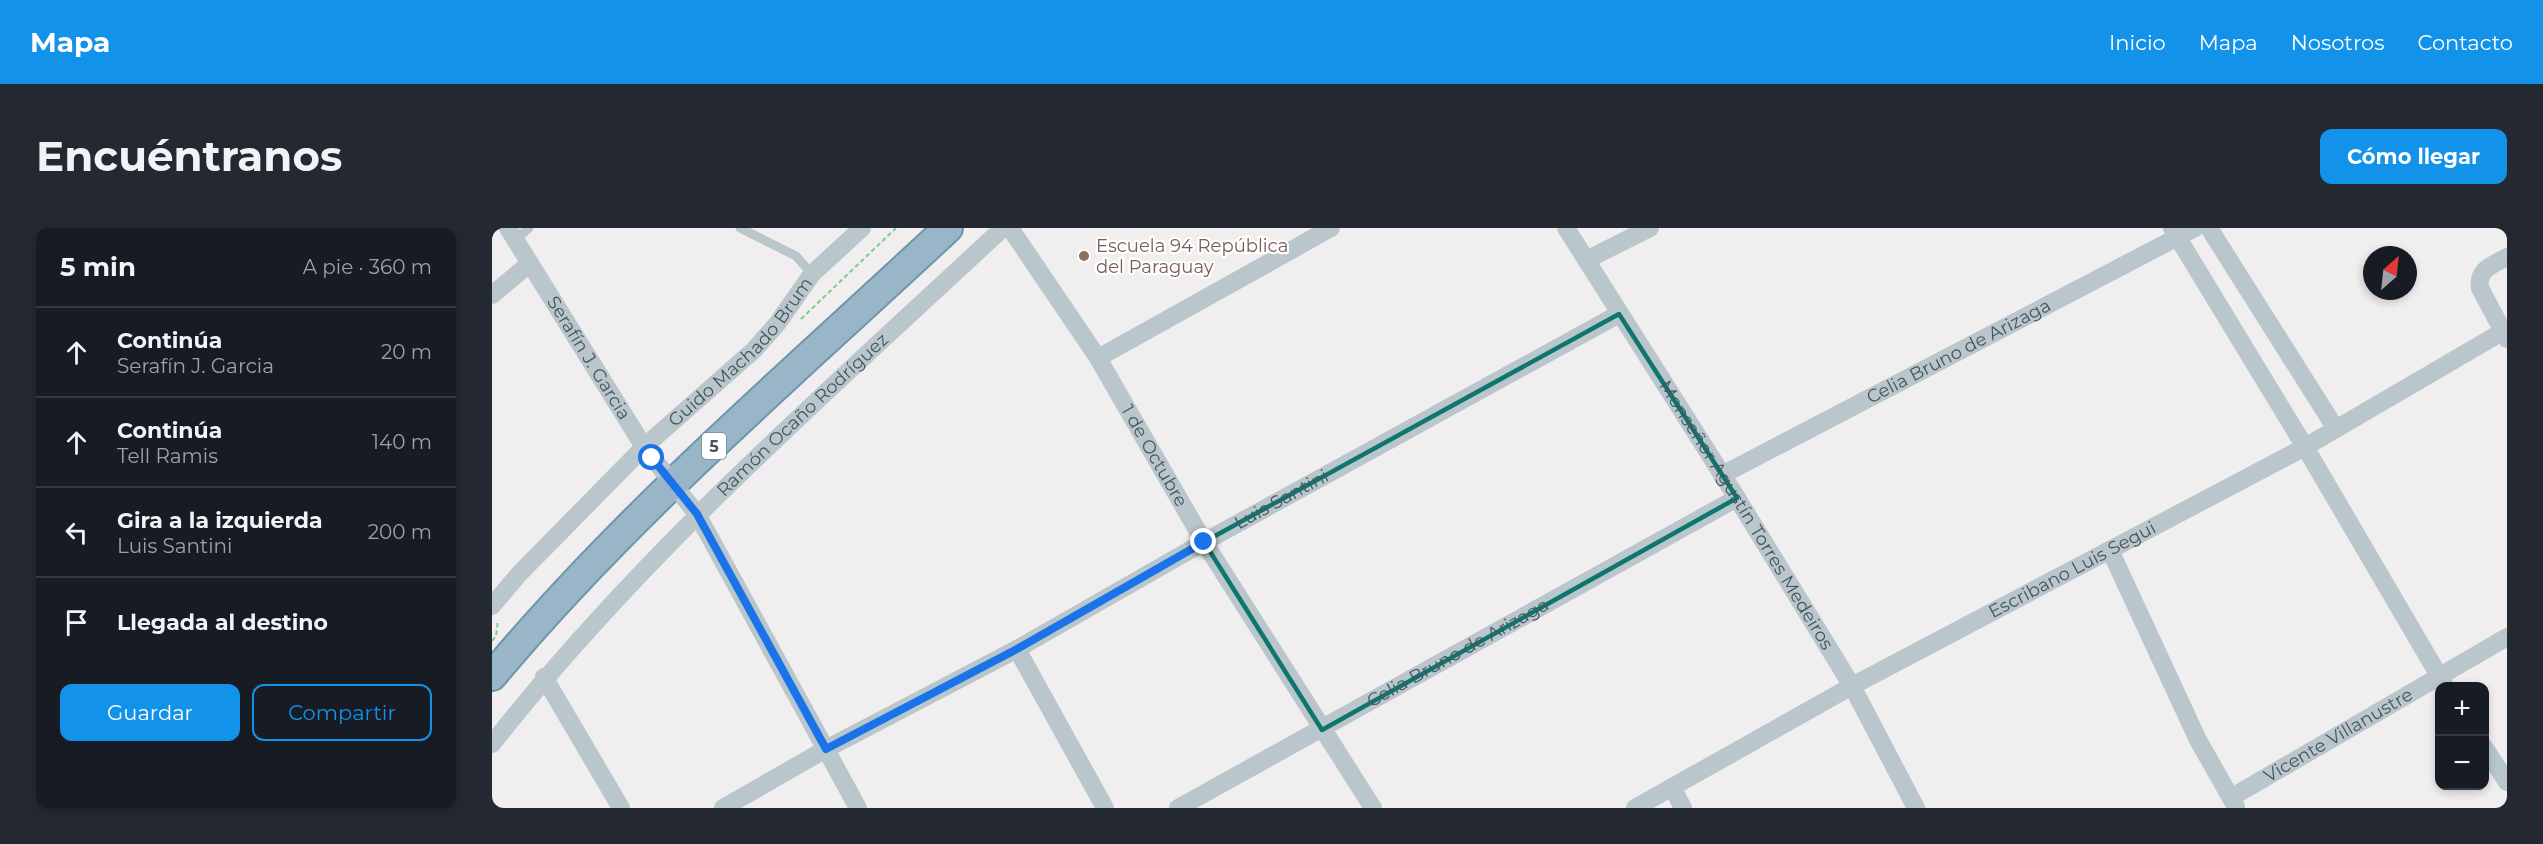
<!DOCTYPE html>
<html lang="es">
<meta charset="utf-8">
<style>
:root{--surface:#171b24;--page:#242831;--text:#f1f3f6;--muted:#9ea1a6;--line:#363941;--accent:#1292e8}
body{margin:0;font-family:Montserrat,sans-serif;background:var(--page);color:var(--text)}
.controls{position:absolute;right:18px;bottom:18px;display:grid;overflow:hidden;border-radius:12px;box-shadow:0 3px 9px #0003}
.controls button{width:54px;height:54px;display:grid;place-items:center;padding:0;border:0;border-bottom:2px solid var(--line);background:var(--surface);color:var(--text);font:30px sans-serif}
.compass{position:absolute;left:1871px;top:18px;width:54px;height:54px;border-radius:50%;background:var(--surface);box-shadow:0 3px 9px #0003;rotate:27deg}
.stop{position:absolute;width:18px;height:18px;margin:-14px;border:4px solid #1a73e8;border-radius:50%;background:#fff}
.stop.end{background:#1a73e8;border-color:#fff;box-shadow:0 2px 6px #0008}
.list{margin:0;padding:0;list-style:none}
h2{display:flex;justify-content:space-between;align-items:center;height:78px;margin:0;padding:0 24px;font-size:26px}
h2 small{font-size:20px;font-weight:400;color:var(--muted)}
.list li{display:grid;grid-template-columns:39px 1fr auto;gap:18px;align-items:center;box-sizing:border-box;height:90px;padding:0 24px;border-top:2px solid var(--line)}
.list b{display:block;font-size:22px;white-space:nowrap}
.list p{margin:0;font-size:20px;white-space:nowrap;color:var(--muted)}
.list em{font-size:20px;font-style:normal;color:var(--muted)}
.actions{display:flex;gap:12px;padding:18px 24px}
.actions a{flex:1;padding:14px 0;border:2px solid var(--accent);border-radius:12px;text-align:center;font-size:21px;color:var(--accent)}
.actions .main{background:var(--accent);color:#fff}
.icon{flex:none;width:33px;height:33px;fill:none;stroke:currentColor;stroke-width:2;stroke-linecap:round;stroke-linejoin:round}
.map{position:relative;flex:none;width:2015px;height:580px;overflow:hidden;border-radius:12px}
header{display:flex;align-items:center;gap:36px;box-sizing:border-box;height:84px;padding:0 30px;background:var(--accent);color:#fff}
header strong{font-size:28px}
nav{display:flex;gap:33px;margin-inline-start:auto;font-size:21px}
.intro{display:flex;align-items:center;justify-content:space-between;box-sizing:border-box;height:144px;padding:0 36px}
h1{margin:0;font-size:42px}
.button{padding:15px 27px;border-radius:12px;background:var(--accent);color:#fff;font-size:21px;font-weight:700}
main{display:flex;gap:36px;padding:0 36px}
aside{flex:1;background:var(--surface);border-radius:12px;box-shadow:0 3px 9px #0003}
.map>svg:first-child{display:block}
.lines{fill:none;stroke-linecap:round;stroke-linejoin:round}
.trunk-casing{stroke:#6f95ab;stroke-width:32}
.path{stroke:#72d092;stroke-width:2;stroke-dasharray:4.5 3;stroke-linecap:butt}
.service{stroke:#b9c6cc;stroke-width:9}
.minor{stroke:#b9c6cc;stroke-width:18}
.trunk{stroke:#98b6c7;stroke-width:28}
.route{stroke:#1a73e8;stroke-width:8}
.marked{fill:none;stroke:#0f766e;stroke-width:4.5;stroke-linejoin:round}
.education-dot{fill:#8d6e63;stroke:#fff;stroke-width:2}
.labels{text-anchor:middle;stroke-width:4.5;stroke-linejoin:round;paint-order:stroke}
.shield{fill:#fff;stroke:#7e898e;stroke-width:1.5}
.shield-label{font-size:16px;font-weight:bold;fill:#46565d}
.education-label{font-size:18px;fill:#785e54;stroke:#fff;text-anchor:start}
.street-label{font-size:18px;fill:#46565d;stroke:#fff}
</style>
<header>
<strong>Mapa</strong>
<nav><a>Inicio</a><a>Mapa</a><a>Nosotros</a><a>Contacto</a></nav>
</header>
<div class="intro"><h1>Encuéntranos</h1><a class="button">Cómo llegar</a></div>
<main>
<aside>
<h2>5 min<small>A pie · 360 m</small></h2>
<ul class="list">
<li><svg class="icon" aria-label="ahead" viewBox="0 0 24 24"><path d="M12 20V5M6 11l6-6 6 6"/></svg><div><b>Continúa</b><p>Serafín J. Garcia</p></div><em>20 m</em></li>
<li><svg class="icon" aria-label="ahead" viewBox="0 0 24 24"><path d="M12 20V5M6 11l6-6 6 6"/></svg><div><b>Continúa</b><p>Tell Ramis</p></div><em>140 m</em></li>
<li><svg class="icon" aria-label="left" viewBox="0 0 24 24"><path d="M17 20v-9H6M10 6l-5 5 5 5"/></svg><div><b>Gira a la izquierda</b><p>Luis Santini</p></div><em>200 m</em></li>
<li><svg class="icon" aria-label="arrive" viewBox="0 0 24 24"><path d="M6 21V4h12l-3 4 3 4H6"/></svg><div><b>Llegada al destino</b></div></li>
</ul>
<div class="actions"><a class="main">Guardar</a><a>Compartir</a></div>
</aside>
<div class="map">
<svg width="2015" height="580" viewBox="0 0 2015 580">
<rect width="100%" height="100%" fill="#f1eeef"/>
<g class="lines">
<defs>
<path id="trunk" d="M0 448C136 285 301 145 456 0"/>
</defs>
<use href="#trunk" class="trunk-casing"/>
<path class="path" d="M309 91 404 0
M0 413 4 408 6 392"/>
<path class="service" d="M248 0 304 28 320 46
M23 12 37 0"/>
<g class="minor">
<path id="s1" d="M16 0 152 219 205 286 366 580"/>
<path id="s2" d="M518 0 606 130 712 314 881 580"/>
<path id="s3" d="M1074 0 1245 270 1360 458 1424 580"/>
<path d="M1680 0 1813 219 1953 458"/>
<path d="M1717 0 1844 201"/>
<path d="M2015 29C2001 37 1985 41 1988 60L2015 111"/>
<path d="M1094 32 1158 0"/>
<path d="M0 67 37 36"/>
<path d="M606 130 839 0"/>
<path id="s4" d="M1230 247 1703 0"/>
<path d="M1618 322 1706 512 1744 579"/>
<path id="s5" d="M0 378 27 346 152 219 262 122 285 96 320 46 370 0"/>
<path d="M525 421 613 580"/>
<path d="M52 449 129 580"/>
<path id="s6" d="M0 516C150 325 334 165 511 0"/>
<path d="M1992 519 2015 554"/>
<path d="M1180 559 1191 580"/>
<path id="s7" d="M1740 569 2015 409"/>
<path id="s8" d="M231 580 334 521 525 421 712 314 1127 86"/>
<path id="s9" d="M686 580 1245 270"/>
<path id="s10" d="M1143 580 1360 458 1813 219 2015 101"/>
</g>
<use href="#trunk" class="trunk"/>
</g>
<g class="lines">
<path class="route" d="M160 230 205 286 334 521 525 421 712 314"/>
</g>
<path class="marked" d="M1127 86 1245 270 830 502 712 314Z"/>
<circle class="education-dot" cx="592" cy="28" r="6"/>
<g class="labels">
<rect class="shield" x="210" y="205" width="24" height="26" rx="4.5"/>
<g class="shield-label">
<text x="222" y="224">5</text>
</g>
<g class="education-label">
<text x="604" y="24">Escuela 94 República<tspan x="604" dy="21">del Paraguay</tspan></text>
</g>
<g class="street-label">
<text dy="6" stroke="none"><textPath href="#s4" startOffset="267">Celia Bruno de Arizaga</textPath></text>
<text dy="6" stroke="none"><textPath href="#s5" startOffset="356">Guido Machado Brum</textPath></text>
<text dy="6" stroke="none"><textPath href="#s1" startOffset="153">Serafín J. Garcia</textPath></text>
<text dy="6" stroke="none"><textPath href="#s6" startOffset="453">Ramón Ocaño Rodríguez</textPath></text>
<text dy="6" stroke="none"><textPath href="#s2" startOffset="270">1 de Octubre</textPath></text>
<text dy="6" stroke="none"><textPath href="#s8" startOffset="638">Luis Santini</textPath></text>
<text dy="6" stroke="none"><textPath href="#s3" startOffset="339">Monseñor Agustín Torres Medeiros</textPath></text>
<text dy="6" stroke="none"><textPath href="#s10" startOffset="498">Escribano Luis Segui</textPath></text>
<text dy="6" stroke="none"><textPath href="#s9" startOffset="320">Celia Bruno de Arizaga</textPath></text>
<text dy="6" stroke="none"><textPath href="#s7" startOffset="123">Vicente Villanustre</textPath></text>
</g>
</g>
</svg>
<div class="controls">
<button>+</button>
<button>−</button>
</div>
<svg class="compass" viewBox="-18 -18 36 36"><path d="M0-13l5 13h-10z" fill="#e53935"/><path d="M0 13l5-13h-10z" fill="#9ea1a6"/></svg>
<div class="stop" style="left:160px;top:230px"></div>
<div class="stop end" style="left:712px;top:314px"></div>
</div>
</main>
